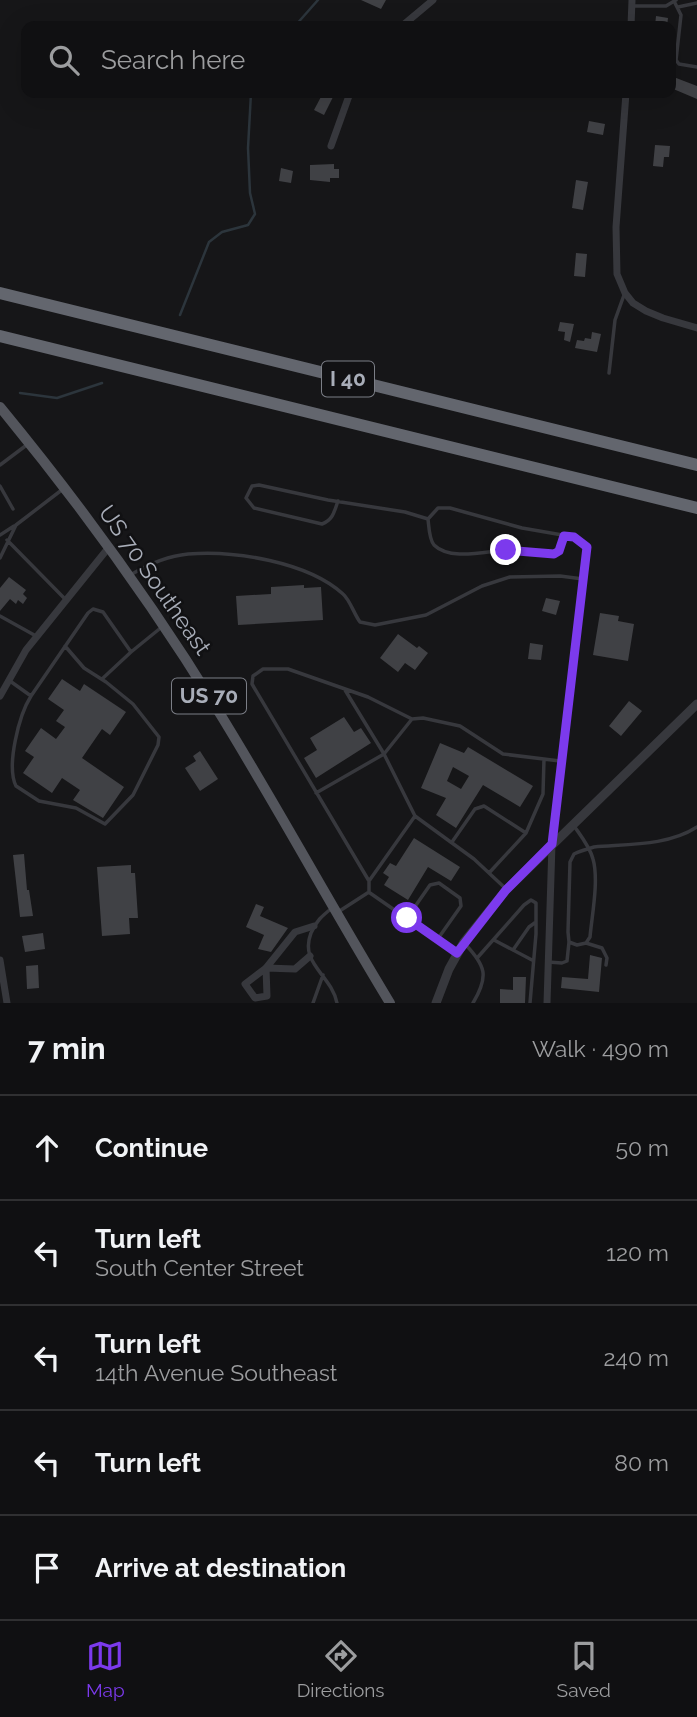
<!DOCTYPE html>
<meta charset="utf-8">
<style>
:root{--surface:#101012;--page:#1e1e20;--text:#f1f3f6;--muted:#9c9d9f;--line:#303032;--accent:#7c3aed}
body{margin:0;font-family:Raleway,sans-serif;background:var(--page);color:var(--text)}
.stop{position:absolute;width:21px;height:21px;margin:-16px;border:5px solid #7c3aed;border-radius:50%;background:#fff}
.stop.end{background:#7c3aed;border-color:#fff;box-shadow:0 2px 7px #0008}
.list{margin:0;padding:0;list-style:none}
h2{display:flex;justify-content:space-between;align-items:center;height:91px;margin:0;padding:0 28px;font-size:30px}
h2 small{font-size:23px;font-weight:400;color:var(--muted)}
.list li{display:grid;grid-template-columns:46px 1fr auto;gap:21px;align-items:center;box-sizing:border-box;height:105px;padding:0 28px;border-top:2px solid var(--line)}
.list b{display:block;font-size:26px;white-space:nowrap}
.list p{margin:0;font-size:23px;white-space:nowrap;color:var(--muted)}
.list em{font-size:23px;font-style:normal;color:var(--muted)}
.icon{flex:none;width:38px;height:38px;fill:none;stroke:currentColor;stroke-width:2;stroke-linecap:round;stroke-linejoin:round}
.map{position:relative;flex:none;width:697px;height:1003px;overflow:hidden}
.search{position:absolute;background:var(--surface);box-shadow:0 7px 28px #0002;left:21px;right:21px;top:21px;height:77px;display:flex;align-items:center;gap:18px;box-sizing:border-box;padding:0 24px;border-radius:14px;color:var(--muted);font-size:26px}
.sheet{height:616px;background:var(--surface)}
nav{display:flex;justify-content:space-around;align-items:center;box-sizing:border-box;height:98px;border-top:2px solid var(--line);background:var(--surface);font-size:19px;color:var(--muted)}
nav a{display:grid;justify-items:center;gap:4px}
nav .on{color:var(--accent)}
.map>svg:first-child{display:block}
.lines{fill:none;stroke-linecap:round;stroke-linejoin:round}
.stream{stroke:#2c353c;stroke-width:2.5}
.building{fill:#404145;fill-rule:evenodd}
.service{stroke:#37383d;stroke-width:3.5}
.minor{stroke:#37383d;stroke-width:7}
.tertiary{stroke:#37383d;stroke-width:9}
.primary{stroke:#53555c;stroke-width:10}
.motorway{stroke:#63666e;stroke-width:12}
.route{stroke:#7c3aed;stroke-width:9}
.labels{text-anchor:middle;stroke-width:5;stroke-linejoin:round;paint-order:stroke}
.shield{fill:#111113;stroke:#7b7e86;stroke-width:2}
.shield-label{font-size:21px;font-weight:bold;fill:#a8adb8}
.street-label{font-size:23px;fill:#a8adb8;stroke:#111113}
</style>
<div class="map">
<svg width="697" height="1003" viewBox="0 0 697 1003">
<rect width="100%" height="100%" fill="#161618"/>
<g class="lines">
<path class="stream" d="M295 26 318 0
M180 315 209 242 222 232 248 225 255 214 250 193 248 148 251 93
M20 393 57 398 102 383"/>
</g>
<path class="building" d="M361 0H386L381 9Z
M656 16 668 18 667 26H655Z
M671 76 697 86V99L671 88Z
M323 93 333 97 324 115 314 110Z
M589 121 605 124 603 135 587 132Z
M655 145 670 146 669 157H664L663 167 653 166Z
M334 164V169H339V178H330V182L310 180V165Z
M281 168 293 171 291 183 279 181Z
M576 180 588 182 583 210 572 208Z
M576 253 587 254 585 277 574 276Z
M560 322 574 324 570 342 564 340 565 332 558 331Z
M592 332 601 334 597 352 575 348 577 340 584 341 585 338 591 339Z
M9 577 26 590 23 594 27 598 23 604 18 600 16 604 10 599 0 611V588Z
M304 585V588L321 587 323 620 238 625 236 596 271 594V587Z
M546 598 560 601 556 615 542 611Z
M600 613 619 616 618 621 634 624 628 661 593 655Z
M398 634 417 648 419 646 428 653 415 670 405 663 398 672 380 658Z
M530 643 543 645 541 660 528 659Z
M62 679 80 691 84 684 126 712 110 735 102 729 82 758 124 787 103 818 73 800 80 790 62 778 52 793 23 773 34 757 25 751 41 728 56 739 65 727 56 721 64 710 48 699Z
M629 701 642 711 621 736 609 726Z
M344 717 354 732 361 728 371 743 316 778 304 758 317 750 310 738Z
M440 743 464 753 468 747 533 786 520 807 483 785 456 828 436 815 446 798 421 788ZM453 767 469 776 461 789 447 781Z
M200 751 218 779 200 791 185 768 196 761 193 756Z
M414 838 460 867 451 881 428 867 408 900 384 885 389 877 383 873 390 863 396 866Z
M24 854 27 890H29L33 916 20 917 13 855Z
M131 865V873H135L138 918H129L130 934 102 936 97 867Z
M256 904 264 907 260 916 288 928 271 952 258 949 264 935 246 927Z
M43 933 45 949 25 952 22 936Z
M590 955 602 958 599 992 561 988 562 977 588 979Z
M38 965 39 988 27 989 26 966Z
M513 977H526L525 1003H500V989L513 990Z"/>
<g class="lines">
<path class="service" d="M675 3 681 15 676 60 679 64 697 67
M632 6H666L676 0
M678 7 697 3
M609 373 615 320 624 295
M0 465 28 444
M0 486 13 509
M338 501C334 512 333 520 322 524L254 508 246 498 252 486 259 485 328 500 405 512 428 519
M0 535 14 526
M564 536 559 551 554 554C540 555 525 551 510 550 490 550 451 562 434 545 429 539 429 527 428 519L438 508H450L522 528 574 537 586 545
M7 540 66 600
M0 558 16 525 63 489
M132 574C149 564 168 556 188 554 234 550 308 562 343 594 350 600 354 614 360 622L375 625 426 615 482 586 510 577 560 576 583 579
M0 616 36 636
M102 679 131 652
M10 681 31 696 88 613 93 609 103 612 131 652 163 626
M31 696C19 715 6 766 16 786L39 801 76 808 105 824 133 795 158 745 159 737 133 704 106 682 84 668 65 646
M412 719 384 754 415 816 474 859 505 888
M316 793 384 754 345 690
M574 826C581 836 590 847 593 859 599 880 592 915 590 937L586 943 577 945 569 942 568 932 570 862 574 854C580 851 587 849 594 847 627 844 668 846 697 827
M452 842 475 809 484 806 526 833
M489 873 526 833 543 794 544 759
M369 881 252 684 253 676 263 669H288L368 697 412 719 423 718 460 726 503 754 560 761
M370 893 455 952
M332 908C322 916 316 921 311 933 299 964 331 974 337 1003
M338 912 369 892V881L415 816
M407 918 430 885 439 883 460 898 461 906 437 940
M494 940 532 960
M586 943 602 948 607 958 606 965
M465 944C486 966 489 976 473 1003
M513 950 529 927 536 922
M478 957 524 905 531 900 536 903V934L530 1003
M548 962 562 963 567 961 569 942
M313 1003 323 975"/>
<path class="minor" d="M402 26 433 0
M631 26 632 0
M626 93 616 227 617 274 625 293 633 303 646 311 663 318 697 328
M331 146 350 93
M0 696 26 650 109 547
M310 956 295 969 266 968 267 996 255 998 245 984 266 968 295 932 314 926
M0 960 7 1003
M547 1003 552 844 587 547"/>
<path class="tertiary" d="M436 1003 449 969 464 942 506 890 697 704"/>
<path class="primary" d="M0 407C79 503 152 603 217 709 277 806 331 906 390 1003"/>
<path class="motorway" d="M0 293 697 465
M0 336 697 508"/>
</g>
<g class="lines">
<path class="route" d="M407 918 457 953 506 890 552 844 587 547 574 537 564 536 559 551 554 554 506 550"/>
</g>
<g class="labels">
<g class="shield">
<rect x="322" y="361.5" width="52" height="35" rx="5"/>
<rect x="172" y="678.5" width="74" height="35" rx="5"/>
</g>
<g class="shield-label">
<text x="348" y="386">I 40</text>
<text x="209" y="703">US 70</text>
</g>
<g class="street-label">
<text transform="translate(155 580) rotate(55)" y="8">US 70 Southeast</text>
</g>
</g>
</svg>
<div class="stop" style="left:407px;top:918px"></div>
<div class="stop end" style="left:506px;top:550px"></div>
<div class="search"><svg class="icon" aria-label="search" viewBox="0 0 24 24"><circle cx="10" cy="10" r="6"/><path d="M15 15l6 6"/></svg>Search here</div>
</div>
<section class="sheet">
<h2>7 min<small>Walk · 490 m</small></h2>
<ul class="list">
<li><svg class="icon" aria-label="ahead" viewBox="0 0 24 24"><path d="M12 20V5M6 11l6-6 6 6"/></svg><div><b>Continue</b></div><em>50 m</em></li>
<li><svg class="icon" aria-label="left" viewBox="0 0 24 24"><path d="M17 20v-9H6M10 6l-5 5 5 5"/></svg><div><b>Turn left</b><p>South Center Street</p></div><em>120 m</em></li>
<li><svg class="icon" aria-label="left" viewBox="0 0 24 24"><path d="M17 20v-9H6M10 6l-5 5 5 5"/></svg><div><b>Turn left</b><p>14th Avenue Southeast</p></div><em>240 m</em></li>
<li><svg class="icon" aria-label="left" viewBox="0 0 24 24"><path d="M17 20v-9H6M10 6l-5 5 5 5"/></svg><div><b>Turn left</b></div><em>80 m</em></li>
<li><svg class="icon" aria-label="arrive" viewBox="0 0 24 24"><path d="M6 21V4h12l-3 4 3 4H6"/></svg><div><b>Arrive at destination</b></div></li>
</ul>
</section>
<nav>
<a class="on"><svg class="icon" aria-label="map" viewBox="0 0 24 24"><path d="M3 6l6-2 6 2 6-2v14l-6 2-6-2-6 2zM9 4v14M15 6v14"/></svg>Map</a>
<a><svg class="icon" aria-label="directions" viewBox="0 0 24 24"><path d="M12 3l9 9-9 9-9-9zM9 14v-3h6M13 9l2 2-2 2"/></svg>Directions</a>
<a><svg class="icon" aria-label="saved" viewBox="0 0 24 24"><path d="M7 4h10v16l-5-4-5 4z"/></svg>Saved</a>
</nav>
